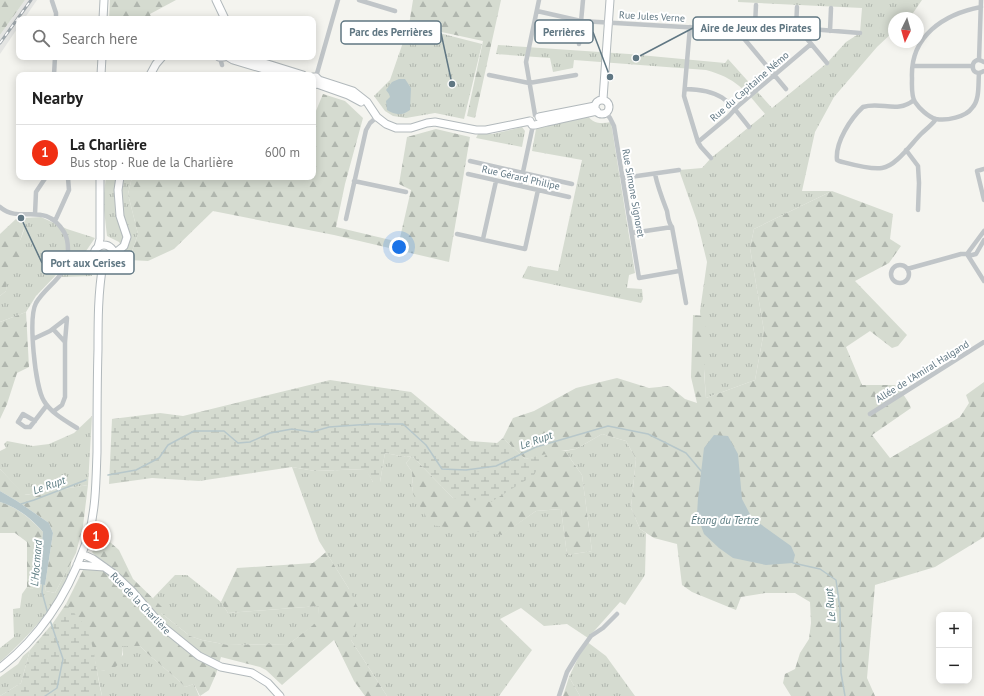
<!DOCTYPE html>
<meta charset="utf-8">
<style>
:root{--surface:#fff;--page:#f6f6f6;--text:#222;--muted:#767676;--line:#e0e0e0;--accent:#f02f13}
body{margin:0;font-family:"PT Sans",sans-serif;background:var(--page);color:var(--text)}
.controls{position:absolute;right:12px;bottom:12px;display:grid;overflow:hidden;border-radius:8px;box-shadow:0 2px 10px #0003}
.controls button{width:36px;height:36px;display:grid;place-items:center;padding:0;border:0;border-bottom:1px solid var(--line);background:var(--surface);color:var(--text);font:20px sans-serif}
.compass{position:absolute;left:888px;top:12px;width:36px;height:36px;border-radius:50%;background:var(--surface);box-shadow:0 2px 10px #0003;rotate:185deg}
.you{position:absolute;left:399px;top:247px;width:14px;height:14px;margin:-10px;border:3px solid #fff;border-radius:50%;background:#1a73e8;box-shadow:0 0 0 6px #1a73e833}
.badge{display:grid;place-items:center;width:26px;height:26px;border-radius:50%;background:var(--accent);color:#fff;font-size:13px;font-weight:700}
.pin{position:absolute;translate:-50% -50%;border:2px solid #fff;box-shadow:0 1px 4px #0006}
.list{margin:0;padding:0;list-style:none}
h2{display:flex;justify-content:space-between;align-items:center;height:52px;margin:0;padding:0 16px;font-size:17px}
h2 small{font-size:13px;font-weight:400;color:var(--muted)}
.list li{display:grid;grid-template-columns:26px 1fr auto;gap:12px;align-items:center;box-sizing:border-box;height:56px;padding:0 16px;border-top:1px solid var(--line)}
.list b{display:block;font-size:15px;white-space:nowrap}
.list p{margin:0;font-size:13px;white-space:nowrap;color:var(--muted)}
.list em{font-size:13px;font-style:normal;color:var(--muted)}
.icon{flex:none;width:22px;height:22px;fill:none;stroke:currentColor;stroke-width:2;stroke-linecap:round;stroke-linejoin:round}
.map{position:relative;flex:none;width:984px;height:696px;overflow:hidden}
.search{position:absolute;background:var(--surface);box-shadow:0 2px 10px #0003;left:16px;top:16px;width:300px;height:44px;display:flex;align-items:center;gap:10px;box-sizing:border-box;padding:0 14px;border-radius:8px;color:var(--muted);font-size:15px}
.panel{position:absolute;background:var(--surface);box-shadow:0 2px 10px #0003;left:16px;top:72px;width:300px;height:108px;border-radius:8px}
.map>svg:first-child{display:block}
.built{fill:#e4e5e3}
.grass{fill:url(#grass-tufts)}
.forest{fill:url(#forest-firs)}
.wetland{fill:url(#wetland-marsh)}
.water{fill:#b7c7ca}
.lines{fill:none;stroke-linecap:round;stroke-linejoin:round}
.stream{stroke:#b7c7ca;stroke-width:1.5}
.secondary-casing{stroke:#b2b9bc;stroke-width:9}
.street{stroke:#c0c5c8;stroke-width:4.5}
.secondary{stroke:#fff;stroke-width:7}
.rail-casing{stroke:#a0a8ad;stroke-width:3}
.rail{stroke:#fff;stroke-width:1.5;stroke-dasharray:4.5;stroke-linecap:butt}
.labels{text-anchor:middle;stroke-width:4;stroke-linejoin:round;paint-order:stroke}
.street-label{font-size:10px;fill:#607783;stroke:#fff}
.water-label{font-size:11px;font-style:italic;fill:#5b7b81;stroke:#fff}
.leader{fill:none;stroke:#607783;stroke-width:1.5}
.callout-dot{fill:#607783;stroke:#fff;stroke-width:1.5}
.callout{fill:#fff;stroke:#607783;stroke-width:1.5}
.callout-label{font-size:11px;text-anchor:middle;font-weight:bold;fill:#607783}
</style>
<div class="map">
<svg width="984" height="696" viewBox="0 0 984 696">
<defs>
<pattern id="grass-tufts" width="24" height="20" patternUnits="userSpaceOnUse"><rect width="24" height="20" fill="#d5dbd0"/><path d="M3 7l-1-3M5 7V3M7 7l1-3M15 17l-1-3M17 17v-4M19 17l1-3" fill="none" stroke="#b0b6ae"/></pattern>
<pattern id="forest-firs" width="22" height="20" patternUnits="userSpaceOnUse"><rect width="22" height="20" fill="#d5dbd0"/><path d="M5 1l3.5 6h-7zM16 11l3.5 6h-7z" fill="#b0b6ae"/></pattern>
<pattern id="wetland-marsh" width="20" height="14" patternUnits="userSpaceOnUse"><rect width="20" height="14" fill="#d5dbd0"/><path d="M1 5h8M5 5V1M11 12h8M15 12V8" fill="none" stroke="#b0b6ae"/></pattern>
</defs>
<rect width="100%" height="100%" fill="#f4f4ef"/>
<path class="built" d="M25 0H37L24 19H19V26L0 54V35Z"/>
<path class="grass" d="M738 0H922L913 13 908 18H894V31L877 47 834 97 815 132 802 191H832L754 229 750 248 764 331 755 380 706 398 700 311 707 262 697 221 679 170 702 168 711 158 765 114C746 91 736 78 706 70L574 60 573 68 553 72 550 58 496 54 498 45 629 54 725 63 728 59 772 108 827 63 846 42 860 33 862 8 738 2Z
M409 25C433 31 457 38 482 44L464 119 435 113 406 118 393 116 385 111 374 96 390 80Z
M588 116C593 124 602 124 611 122L635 273 629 275 627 288 642 289 643 299 641 303 522 278 528 266 558 271 582 160 532 151 536 129 542 124Z
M522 127 525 131 522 147 476 138 478 134H493Z
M106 177H132L128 194 138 234 129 260 119 242 107 236 103 201Z
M41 217 67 229 95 238 86 251V265L92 276 63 277 56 275 36 296 26 312 0 322V296L6 291C7 282 6 270 9 262 15 247 27 235 24 218Z
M92 416 88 485 24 495 0 469V451L6 448 4 444 7 441 33 446 49 444 74 433Z
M602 434 626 441 636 459 631 508 640 529 646 533 645 575 625 605 620 602 588 638 567 624 544 626 521 608 500 619 532 650 499 696H387L351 640 349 589 319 541 292 467 315 471 366 469 373 482H380L385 453 406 457 412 456 406 463 412 472 413 494 501 535 536 511 561 509 567 555 592 551 582 475 565 451 576 449Z
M71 562C72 592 22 643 0 662V648L14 637 13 609 20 608 22 594 27 587 32 589 38 584 45 585 46 591 55 593Z
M175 575H187L221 602 228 613 319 606 318 622 289 644 228 645 202 640 190 636 161 613 153 598Z
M586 641 606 656 635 696H580L569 677Z
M122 646H140C154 661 171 672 185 687L194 684 199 696H102L97 671H104L123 655Z
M30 650 21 683 0 696V677L18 664 23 656Z"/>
<path class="forest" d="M0 0H25L0 35Z
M110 0H176L150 14 152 19H109Z
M413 0H501L475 118 467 116 483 41 409 25Z
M323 94 345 101 363 118 345 184 336 227 399 242 411 190 399 184 407 137 436 129 470 137 449 262 334 235 213 211 174 249 148 261 129 260 138 234 128 194 132 177H313V118Z
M832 191 893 214 890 239 901 246 889 263 855 281 907 335 898 346 892 348 870 331 846 347 862 385H897L909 403 911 408 872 435 890 458 960 417 969 403 966 395 984 382V537L935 567 875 585 867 678 875 696H791L783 683 785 674 795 669 800 653 809 639 811 623 810 602 795 593H765L741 597 736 610 692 592 682 585 677 544 654 538 640 529 631 508 636 459 626 441 602 434 576 449 561 451H565L582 475 592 551 567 555 561 509 536 511 502 535 431 525 413 494 412 472 406 463 412 456 453 498 546 455 525 459 503 438 513 418 534 411 576 388 617 378 649 388 669 386 685 399 697 403 691 377 693 315 706 316 704 372 706 398 755 380 764 331 750 248 754 229Z
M17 218H24L25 225 20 241 26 254 9 263 6 291 0 296V234Z
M26 312 29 367 17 373 7 404 0 419V322Z
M0 469 25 495 88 485 83 526 76 553 55 593 46 591 45 585 53 533 49 523 17 501 0 491Z
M0 502C17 507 31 519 43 532L38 584 32 589 27 587V542L15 533H0Z
M102 535 119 550 133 579 162 607 161 613 190 636 202 640 228 645 289 644 317 622 319 606 228 613 221 602 237 568 313 563 326 552 349 589 358 608 354 635 351 640 387 696H365L354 681 334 640 282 685 266 670 260 667 221 657 216 674 209 690 200 696 194 684 185 687C171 672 154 661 140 646H122C124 664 115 672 97 671L94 656 85 628 66 604 83 570H95L101 562 92 552Z
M569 677 580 696H563Z"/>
<path class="wetland" d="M330 380 411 392 470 441 497 443 503 438 525 459 546 454 534 475 491 502 453 498 412 456 406 457 385 453 380 482H373L365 469 315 471 292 467 199 481 152 478 109 484 112 419 160 413 183 416Z
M66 604C72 611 81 620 86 628 96 649 96 674 102 696H0L21 683 30 650 53 623Z"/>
<path class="water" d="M399 79H405L411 88 410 110C402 116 395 115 387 110L386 101 390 97 389 94 386 90 392 82Z
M714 435 728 436 738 454 742 499 752 518 791 546 795 555 793 563 766 565 733 558 719 548 704 534 697 515 698 498 704 448Z
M0 491 17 501 49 523 53 533 45 585 38 584 43 532C32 519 17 507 0 502Z"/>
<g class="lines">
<path class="stream" d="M108 475 136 470 159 458 168 445 194 431H224L238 443 250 442 270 433 292 429 312 432 329 427 371 424H403L426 445 442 469 466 470 496 466 536 447 608 426 648 434 686 453 702 472
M21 504 34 500 86 480
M793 563 820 569 836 580 840 609 841 673 845 696
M43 583 42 592 48 614
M45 696 57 688 63 659 50 620"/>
<defs>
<path id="secondary" d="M216 0 225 19
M103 19 104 0
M219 57H224
M228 57 233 60 284 75
M245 57 303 75
M101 75 102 57
M150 75 156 64 162 57
M313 77H316L319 80 353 91 367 102 377 117 386 124 396 128H411L427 123 435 122 476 130H486L530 121
M313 85 317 84 348 95 361 102
M603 99 610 0
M595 107a7 7 0 1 1 14 0a7 7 0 1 1-14 0Z
M539 117 595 106
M530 121 532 125H535L547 122 597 111
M94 255a10 10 0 1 1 20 0a10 10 0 1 1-20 0Z
M98 247 100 239V177
M114 254 124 246 127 237 120 216 118 190 120 177
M82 554 93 559 114 574 132 591 162 626 199 656 221 667 252 673 268 683 280 696
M77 565 104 567
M0 668C40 637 67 595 84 548 86 543 88 538 89 534 96 507 96 479 97 452 97 418 97 383 98 349 98 321 98 292 103 264"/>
</defs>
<use href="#secondary" class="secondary-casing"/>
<path class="street" d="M359 0 395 11
M52 1 56 13V19
M537 11 581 21 735 30 741 35 786 89
M755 26 756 5
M690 27 684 96 698 142 701 147 711 158
M796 28 797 7
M798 28 860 33
M830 31 831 8
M741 35 755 26 798 28 827 63
M579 44 583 0
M220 58 222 65
M979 60 981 0
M984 62C969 53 969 80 984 71
M913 66H973
M979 73C978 84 980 100 972 108 966 117 946 121 936 119 928 117 919 108 915 102 911 96 912 85 912 78 910 36 944 14 981 7
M54 75 55 57
M489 75 529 83 576 75
M316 77 338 0
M685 89C722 90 728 100 749 127
M914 100C897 114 881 101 863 107 851 118 835 142 837 160L839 161C851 164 870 170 882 168 896 166 911 144 921 134 926 129 932 125 936 119
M606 113 610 118 614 126 639 278 679 271
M535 115 526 62 539 0
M698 142 728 117 738 106 811 44
M906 150 918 166 919 183 918 210
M470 161 572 184
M984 169 977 171 984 200
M468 174 569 197
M655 174C658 188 662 198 667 211 668 216 668 222 672 227L686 303
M623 178 679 170
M354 181 406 192
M520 186 533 125
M0 207C21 225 44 200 64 232 67 237 68 244 68 250 69 277 48 283 36 303 28 318 35 387 44 401 51 413 66 421 77 428
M35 214 36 192 46 177
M346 219 366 130 370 123 377 117
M55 221 69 190 68 178
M632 233 672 227
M457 234 525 249 538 190
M483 239 496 181
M68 254 94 255
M967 254 984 281
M967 254 984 231
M891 274a9 9 0 1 1 18 0a9 9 0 1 1-18 0Z
M907 269 961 254H967L972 255 976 254 984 240
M53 329 65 342
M33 339 50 331 67 318 65 342V397L62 405 54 411
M870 414 984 342
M35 421 23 414 18 422 25 427H30L47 405
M559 696 567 672 578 654 591 636 603 628 617 614"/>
<use href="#secondary" class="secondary"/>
<defs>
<path id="rail" d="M0 43 31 0"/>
</defs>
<use href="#rail" class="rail-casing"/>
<use href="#rail" class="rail"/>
</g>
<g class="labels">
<g class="street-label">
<text transform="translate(652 16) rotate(3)" y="4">Rue Jules Verne</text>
<text transform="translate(749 86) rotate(-41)" y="4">Rue du Capitaine Némo</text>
<text transform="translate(521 177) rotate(13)" y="4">Rue Gérard Philipe</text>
<text transform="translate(634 193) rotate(80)" y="4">Rue Simone Signoret</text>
<text transform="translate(922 371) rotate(-32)" y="4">Allée de l'Amiral Halgand</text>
<text transform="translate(141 603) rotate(46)" y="4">Rue de la Charlière</text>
</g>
<g class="water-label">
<text transform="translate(536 440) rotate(-20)" y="4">Le Rupt</text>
<text transform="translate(49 485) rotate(-20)" y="4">Le Rupt</text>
<text x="725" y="524">Étang du Tertre</text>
<text transform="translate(36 563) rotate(-85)" y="4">L'Hocmard</text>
<text transform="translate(830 605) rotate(-95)" y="4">Le Rupt</text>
</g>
</g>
<path class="leader" d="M636 58L693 28M610 77L593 32M452 84L441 33M21 218L42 263"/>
<g class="callout-dot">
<circle cx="636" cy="58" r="4"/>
<circle cx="610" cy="77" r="4"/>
<circle cx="452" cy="84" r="4"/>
<circle cx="21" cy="218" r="4"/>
</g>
<g class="callout">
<rect x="693" y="17" width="127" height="23" rx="4"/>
<rect x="535" y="20" width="58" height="23" rx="4"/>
<rect x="341" y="21" width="100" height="23" rx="4"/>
<rect x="42" y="251" width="92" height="23" rx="4"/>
</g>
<g class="callout-label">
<text x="756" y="32">Aire de Jeux des Pirates</text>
<text x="564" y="36">Perrières</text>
<text x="391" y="36">Parc des Perrières</text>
<text x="88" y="267">Port aux Cerises</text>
</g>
</svg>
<div class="controls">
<button>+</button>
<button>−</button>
</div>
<svg class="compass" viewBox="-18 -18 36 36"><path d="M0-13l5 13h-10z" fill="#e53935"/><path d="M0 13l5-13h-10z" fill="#767676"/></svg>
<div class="you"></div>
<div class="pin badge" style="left:96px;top:536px">1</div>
<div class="search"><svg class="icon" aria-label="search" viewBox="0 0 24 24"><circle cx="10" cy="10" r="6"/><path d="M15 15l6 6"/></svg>Search here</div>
<section class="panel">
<h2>Nearby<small></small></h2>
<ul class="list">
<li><span class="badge">1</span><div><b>La Charlière</b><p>Bus stop · Rue de la Charlière</p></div><em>600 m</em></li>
</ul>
</section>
</div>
